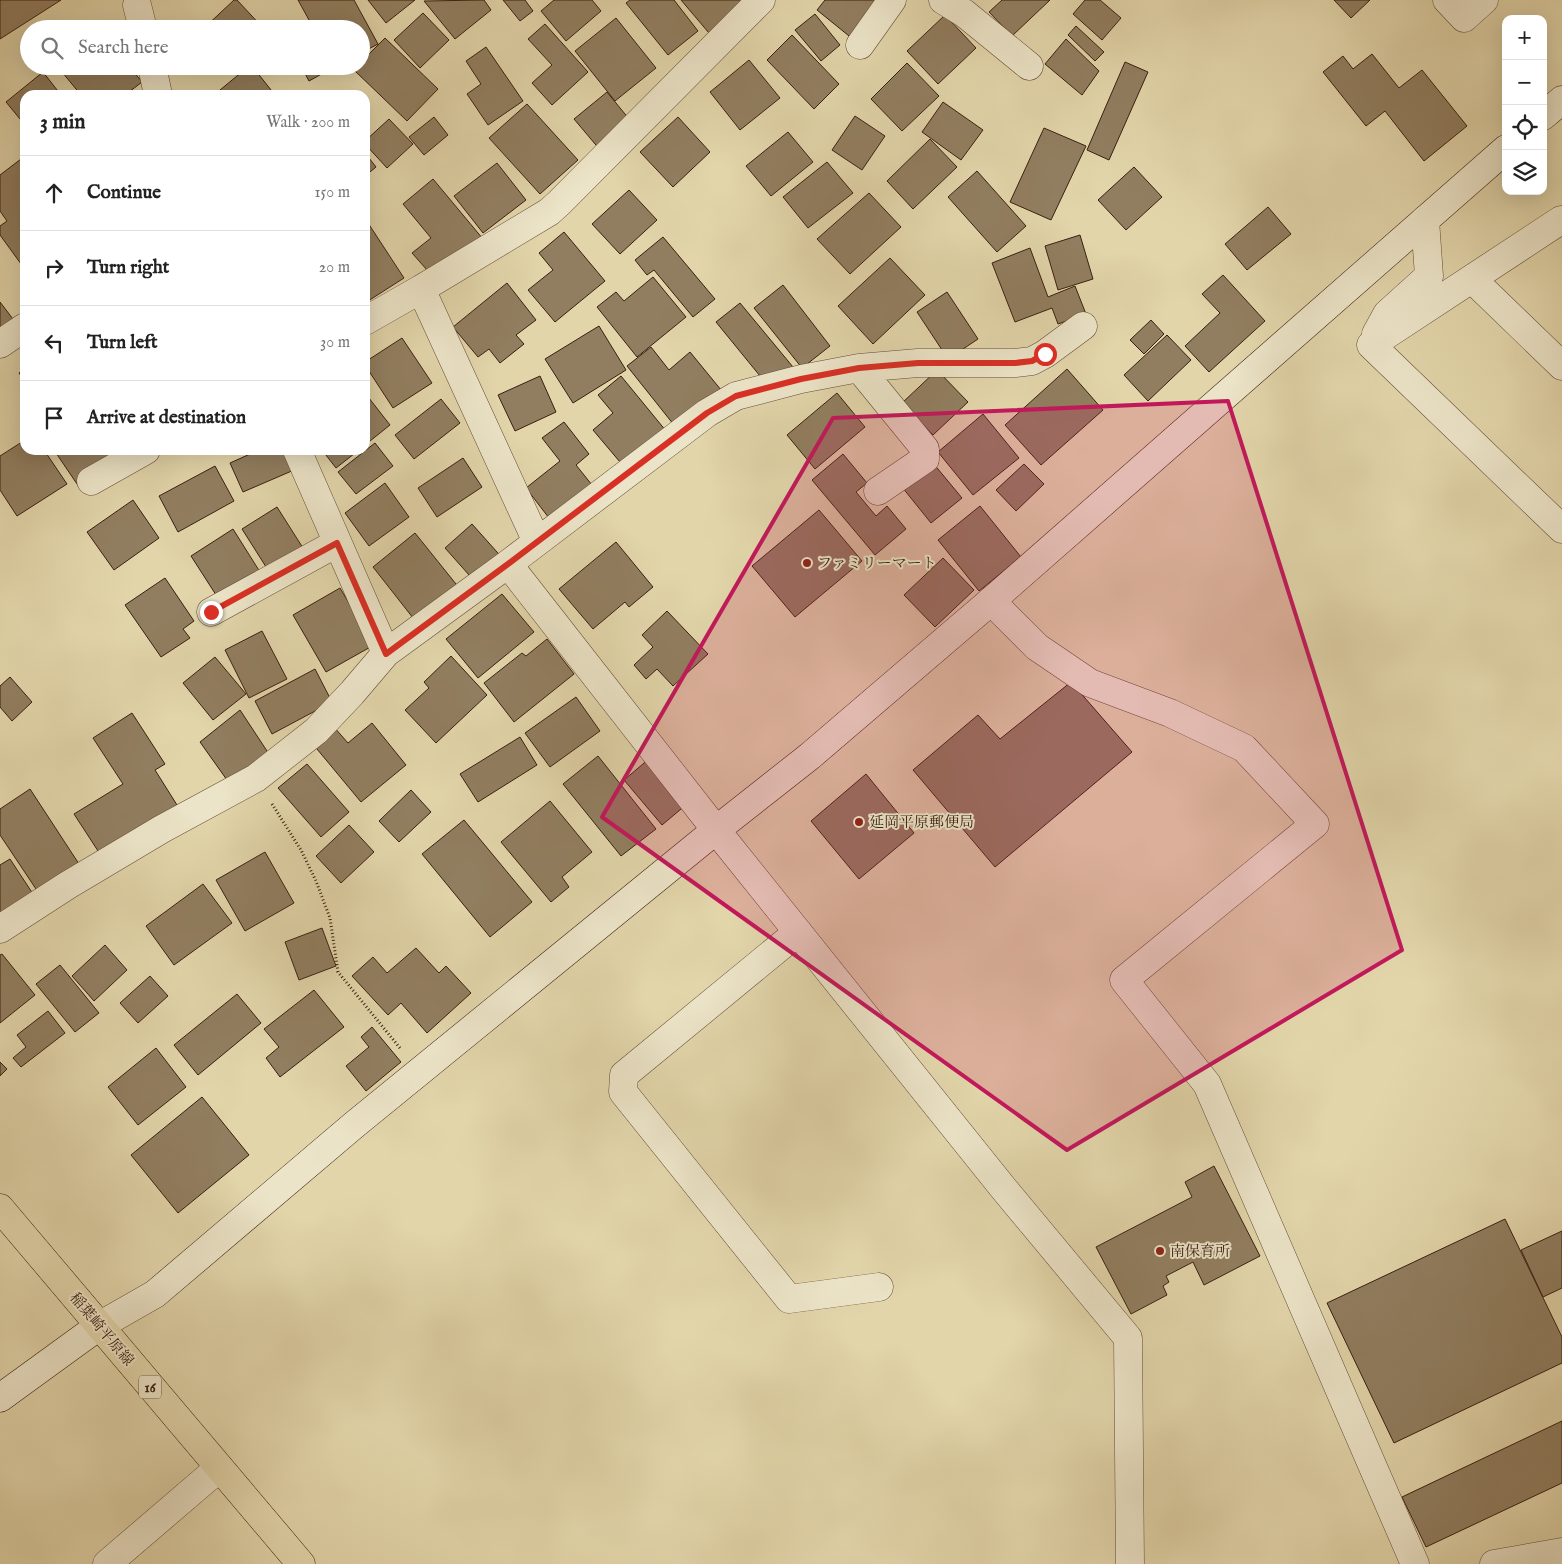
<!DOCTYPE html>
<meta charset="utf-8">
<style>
:root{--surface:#fff;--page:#f2f2f2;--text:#222;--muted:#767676;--line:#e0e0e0}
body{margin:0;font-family:"IM FELL English","Noto Serif JP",serif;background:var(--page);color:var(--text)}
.controls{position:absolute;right:15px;top:15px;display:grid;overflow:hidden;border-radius:10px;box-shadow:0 5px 20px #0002}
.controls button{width:45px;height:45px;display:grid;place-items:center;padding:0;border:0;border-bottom:1px solid var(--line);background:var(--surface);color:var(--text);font:25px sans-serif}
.stop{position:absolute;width:15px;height:15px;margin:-11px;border:4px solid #d93025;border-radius:50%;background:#fff}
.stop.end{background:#d93025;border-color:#fff;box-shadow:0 1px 5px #0008}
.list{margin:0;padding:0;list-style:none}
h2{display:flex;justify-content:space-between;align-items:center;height:65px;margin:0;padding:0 20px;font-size:21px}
h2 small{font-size:16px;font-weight:400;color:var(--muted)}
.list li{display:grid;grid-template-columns:32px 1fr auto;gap:15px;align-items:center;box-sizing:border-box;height:75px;padding:0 20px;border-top:1px solid var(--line)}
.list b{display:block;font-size:19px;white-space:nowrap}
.list em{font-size:16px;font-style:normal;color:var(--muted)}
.icon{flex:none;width:28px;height:28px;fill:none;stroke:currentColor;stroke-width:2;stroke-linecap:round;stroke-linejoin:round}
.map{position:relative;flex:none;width:1562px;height:1564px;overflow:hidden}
.search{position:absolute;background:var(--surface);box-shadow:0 5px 20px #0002;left:20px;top:20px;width:350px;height:55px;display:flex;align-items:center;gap:12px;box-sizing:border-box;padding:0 18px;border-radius:28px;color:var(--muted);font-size:19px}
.panel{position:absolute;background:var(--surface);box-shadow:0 5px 20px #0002;left:20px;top:90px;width:350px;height:365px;border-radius:15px}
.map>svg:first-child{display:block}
.building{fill:#917e60;stroke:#3a1f0f}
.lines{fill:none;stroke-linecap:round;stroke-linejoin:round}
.street-casing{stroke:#644c36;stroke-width:29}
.secondary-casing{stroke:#3a1f0f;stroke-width:29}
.primary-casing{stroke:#3a1f0f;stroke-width:29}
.path{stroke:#3a1f0f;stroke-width:3;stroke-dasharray:1 2.5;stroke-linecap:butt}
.street{stroke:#ece4c8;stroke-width:28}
.secondary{stroke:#ece4c8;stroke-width:28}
.primary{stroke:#e2d5aa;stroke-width:28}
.route{stroke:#d93025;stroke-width:6}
.marked{fill:#c2185b;fill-opacity:0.2;stroke:#c2185b;stroke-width:4;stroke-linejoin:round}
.poi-dot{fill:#8f2418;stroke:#ece4c8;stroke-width:2}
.labels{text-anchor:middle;stroke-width:4;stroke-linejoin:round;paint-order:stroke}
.shield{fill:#ece4c8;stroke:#6f5a46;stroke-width:1}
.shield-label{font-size:14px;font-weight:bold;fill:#3a1f0f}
.poi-label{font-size:15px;fill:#3a1f0f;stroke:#ece4c8;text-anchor:start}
.street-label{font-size:15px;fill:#3a1f0f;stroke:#ece4c8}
</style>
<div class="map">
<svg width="1562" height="1564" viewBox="0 0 1562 1564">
<rect width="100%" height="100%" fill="#e2d5aa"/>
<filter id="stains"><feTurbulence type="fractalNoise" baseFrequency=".004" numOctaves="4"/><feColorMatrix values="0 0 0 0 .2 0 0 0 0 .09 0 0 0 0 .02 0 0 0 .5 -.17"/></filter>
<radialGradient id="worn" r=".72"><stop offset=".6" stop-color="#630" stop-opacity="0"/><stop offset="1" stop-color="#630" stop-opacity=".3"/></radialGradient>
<path class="building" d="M0 0H61L0 39Z
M234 0H237L264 29H203Z
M298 0H354L378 44 361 53V29H314Z
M368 0H415L386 23Z
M484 0 491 10 455 39 424 1Z
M503 0H525L533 11 520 21Z
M554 0H592L601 11 566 41 541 11Z
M630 0H674L698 31 668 55 626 3Z
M681 0H749L709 33Z
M825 0H888L854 40 817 10Z
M1002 0H1050L1012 36 989 12Z
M1085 0H1100L1121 18 1102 40 1073 14Z
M1334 0H1370L1351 18Z
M423 13 449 40 420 68 394 40Z
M815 14 840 45 821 61 795 30Z
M945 15 976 48 938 84 907 51Z
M616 18 656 68 615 101 575 51Z
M545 24 588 72 552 105 532 83 552 65 528 39Z
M1076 26 1104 52 1095 61 1068 35Z
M792 35 839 84 814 109 767 60Z
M385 38 438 89 407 121 354 70 357 66H361V62Z
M1066 39 1099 71 1082 95 1045 64Z
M486 47 523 101 488 125 467 94 481 84 466 61Z
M1372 54 1399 88 1422 70 1467 126 1424 161 1385 111 1366 126 1323 72 1343 56 1353 69Z
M749 60 780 98 740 130 710 92Z
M1125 62 1148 72 1109 160 1087 150Z
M907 63 939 96 902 131 871 99Z
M69 66H129L142 82 125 95H81L62 72Z
M215 66H230L222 74Z
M249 66H252L275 95H214Z
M301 66H336L309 81Z
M43 72 61 95H25V125L6 102Z
M607 92 634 125 601 151 574 119Z
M943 102 983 130 961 160 922 132Z
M527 104 578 160 540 194 489 138Z
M855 116 885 136 862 170 832 150Z
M434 117 448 135 424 155 409 137Z
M678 117 710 152 673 187 640 152Z
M389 119 413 144 387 168 365 144V141Z
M1044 128 1086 146 1051 220 1010 202Z
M788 132 813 162 771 196 746 166Z
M930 139 957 167 913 209 887 181Z
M365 153 376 167 365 176Z
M21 159 25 165V267L24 268 0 235V226L7 221 0 211V175Z
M827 162 853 193 808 228 783 197Z
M497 163 526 200 483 233 454 196Z
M1134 167 1162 197 1126 230 1098 200Z
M977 171 1026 226 997 252 948 197Z
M433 179 483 239 435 279 412 253 431 238 403 204Z
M629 190 657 220 620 254 592 224Z
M869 193 901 227 850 274 817 239Z
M1268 207 1291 234 1247 270 1225 244Z
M368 223 404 278 365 303V225Z
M564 232 605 281 555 322 528 290 553 270 539 253Z
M1080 235 1093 279 1058 290 1045 246Z
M663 237 715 299 693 317 654 270 647 275 635 260Z
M1030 248 1048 297 1075 286 1086 314 1058 324 1052 308 1015 322 992 263Z
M890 258 925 295 873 344 838 306Z
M1223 275 1265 321 1209 372 1185 346 1220 313 1202 294Z
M653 277 686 317 637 357 597 307 616 292 624 301Z
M507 283 536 320 516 335 524 344 500 363 489 349 478 357 453 327Z
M783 285 830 346 802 368 754 308Z
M947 292 978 339 948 359 917 312Z
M0 302 16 323 0 336Z
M740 303 793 367 769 387 716 322Z
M1151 320 1164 334 1144 354 1130 340Z
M599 326 626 370 573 403 545 359Z
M1167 335 1191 360 1148 401 1124 375Z
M402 338 432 383 393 408 365 365V362Z
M651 347 669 370 690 352 726 396 674 425 627 366Z
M25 368V381L19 373Z
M1067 369 1103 410 1041 465 1005 425Z
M937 370 968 402 933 435 902 403Z
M540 376 556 412 515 431 498 395Z
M621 376 671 437 647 456 640 447 620 462 593 430 613 413 598 395Z
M365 393 390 425 365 445Z
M837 393 865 427 815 469 787 435Z
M441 399 460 423 414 459 395 435Z
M983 414 1019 458 973 495 938 452Z
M564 422 589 454 576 465 592 485 549 518 526 488 560 461 542 438Z
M25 440V450H44L67 484 17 516 0 490V456Z
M375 443 393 466 356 494 338 472Z
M54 450H127L77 484Z
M259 450H293L301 467 243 492 230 463Z
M322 450H359L336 468Z
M843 454 867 483 856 492 876 516 887 506 906 529 875 555 812 480Z
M928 457 962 498 931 523 898 482Z
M463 458 482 487 437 517 418 488Z
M1024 464 1044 484 1016 511 996 490Z
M215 466 234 501 178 532 159 496Z
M385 483 409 517 369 546 345 513Z
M133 500 159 538 114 570 87 532Z
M980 506 1021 557 979 591 938 540Z
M277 507 303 548 268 570 242 529Z
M819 510 862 561 795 617 752 566Z
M472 524 505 561 478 585 445 548Z
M233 529 260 572 218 598 191 556Z
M415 533 460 589 417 623 373 567Z
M616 542 653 587 629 607 625 602 593 629 559 589Z
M943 558 974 590 935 627 904 595Z
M165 578 194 621 183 629 190 638 161 657 125 605Z
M340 588 374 645 326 672 293 615Z
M502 594 534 632 478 678 446 639Z
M667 611 708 654 673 686 657 669 646 679 634 665 653 647 642 635Z
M262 631 287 679 249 698 225 650Z
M547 639 574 674 514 722 484 683 522 653 526 656Z
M451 656 487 695 436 743 405 710 429 688 424 682Z
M215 657 246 694 213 720 183 683Z
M315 669 332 702 272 734 255 701Z
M10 677 32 702 12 721 0 707V686Z
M1071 682 1132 752 995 867 913 770 978 715 1000 739Z
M576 697 600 731 550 767 525 733Z
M240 710 269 754 227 780 200 742Z
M132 713 165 764 155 770 177 805 100 854 74 814 123 784 93 738Z
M372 723 406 765 361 802 312 743 333 726 348 743Z
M520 737 537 765 478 802 460 774Z
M598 756 656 829 621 856 563 784Z
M650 758 687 804 662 825 624 780Z
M307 764 349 812 321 837 278 788Z
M866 774 914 833 859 879 811 821Z
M30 789 81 867 40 895 0 835V809Z
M411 790 431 812 399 842 379 821Z
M550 801 592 852 562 877 569 887 551 902 501 842Z
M464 820 532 902 490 937 422 854Z
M349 825 374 852 341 883 316 856Z
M265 852 294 903 245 931 216 880Z
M10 859 35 897 0 921V865Z
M203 884 232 923 174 965 146 926Z
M322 928 336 966 299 980 285 942Z
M105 945 127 970 94 1001 72 976Z
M416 948 439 973 446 966 471 993 427 1033 401 1003 388 1015 352 976 373 957 387 973Z
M2 954 35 995 0 1023V955Z
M60 965 99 1013 75 1032 36 984Z
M150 976 168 996 138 1023 120 1003Z
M314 990 344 1027 280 1077 266 1058 279 1047 264 1029Z
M237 994 261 1023 198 1075 174 1045Z
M48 1011 65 1033 21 1067 13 1058 26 1047 17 1035Z
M372 1027 401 1062 366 1091 346 1066 369 1047 361 1037Z
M156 1048 186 1087 138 1125 108 1087Z
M0 1062 7 1069 0 1076Z
M202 1097 249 1155 178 1213 131 1155Z
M1214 1166 1260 1256 1204 1285 1193 1262 1166 1276 1169 1282 1163 1286 1167 1295 1131 1314 1096 1247 1192 1197 1185 1182Z
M1505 1219 1562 1337V1363L1394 1443 1327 1303Z
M1562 1231V1288L1543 1297 1521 1250Z
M1562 1421V1483L1426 1547 1402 1497Z"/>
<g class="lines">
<defs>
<path id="street" d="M943 0 964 13 1029 66
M1447 0 1464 18 1484 0
M137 5 143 29
M860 45 892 0
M152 66 158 95
M1562 222 1561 220 1371 345 1562 529
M1472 279 1562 366
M421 289 537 542
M365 321 421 289 549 212 559 203 761 0
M1083 326 1045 354 1032 361 1015 363H918L859 368 801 379 736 396 707 413 508 564 716 830 1004 1189 1128 1338 1130 1564
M1376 334 1387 314 1429 276 1425 220
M0 344 25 327
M859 368 925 449V459L878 491
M297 450 386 653 508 564
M91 481 146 450
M991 601 1037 647 1090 683 1170 713 1244 748 1315 824 1124 980 1207 1084 1415 1564
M211 612 337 543
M0 929 68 885 162 829 256 778 316 731 352 693 386 653
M798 932 624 1075 623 1092 789 1299 879 1287
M107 1564 219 1468
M1494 1564 1562 1552"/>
<path id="secondary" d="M1543 116 1562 100
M0 1398 99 1326 155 1294 354 1125 716 830 810 756 991 601 1506 149"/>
<path id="primary" d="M0 1208 301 1564"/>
</defs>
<use href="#street" class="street-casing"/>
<use href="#secondary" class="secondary-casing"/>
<use href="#primary" class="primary-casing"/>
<path class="path" d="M272 804 301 850 316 881 330 918 338 972 400 1048"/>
<use href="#street" class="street"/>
<use href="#secondary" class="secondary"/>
<use href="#primary" class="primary"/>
</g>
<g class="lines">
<path class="route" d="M211 612 337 543 386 654 508 564 707 413 736 396 801 379 859 368 918 363H1015L1032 361 1045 354"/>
</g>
<path class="marked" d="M1228 401 1402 950 1067 1150 602 817 833 418Z"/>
<g class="poi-dot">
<circle cx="807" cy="563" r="5"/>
<circle cx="859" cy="822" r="5"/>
<circle cx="1160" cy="1251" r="5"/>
</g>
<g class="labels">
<rect class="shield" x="139" y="1375.5" width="22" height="23" rx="4"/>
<g class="shield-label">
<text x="150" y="1392">16</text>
</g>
<g class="poi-label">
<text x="817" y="568">ファミリーマート</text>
<text x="869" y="827">延岡平原郵便局</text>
<text x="1170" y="1256">南保育所</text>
</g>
<g class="street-label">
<text transform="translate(102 1329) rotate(50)" y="5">稲葉崎平原線</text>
</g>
</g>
<rect width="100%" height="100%" filter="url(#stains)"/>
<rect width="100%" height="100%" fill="url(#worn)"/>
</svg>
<div class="controls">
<button>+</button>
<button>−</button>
<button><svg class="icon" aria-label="locate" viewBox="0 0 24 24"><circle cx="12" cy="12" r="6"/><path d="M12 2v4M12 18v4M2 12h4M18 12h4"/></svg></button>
<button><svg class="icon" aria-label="layers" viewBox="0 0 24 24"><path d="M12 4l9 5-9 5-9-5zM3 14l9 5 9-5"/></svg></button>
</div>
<div class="stop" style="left:1045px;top:354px"></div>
<div class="stop end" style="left:211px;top:612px"></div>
<div class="search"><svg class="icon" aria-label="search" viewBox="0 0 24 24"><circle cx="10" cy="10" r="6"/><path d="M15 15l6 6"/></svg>Search here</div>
<section class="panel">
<h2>3 min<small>Walk · 200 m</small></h2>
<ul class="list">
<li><svg class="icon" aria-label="ahead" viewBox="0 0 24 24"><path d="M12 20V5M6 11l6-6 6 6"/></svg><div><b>Continue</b></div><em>150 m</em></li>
<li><svg class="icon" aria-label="right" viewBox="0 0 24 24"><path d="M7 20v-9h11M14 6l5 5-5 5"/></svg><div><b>Turn right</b></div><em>20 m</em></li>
<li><svg class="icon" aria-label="left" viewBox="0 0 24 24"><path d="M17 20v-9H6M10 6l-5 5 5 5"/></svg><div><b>Turn left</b></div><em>30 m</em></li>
<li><svg class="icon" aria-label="arrive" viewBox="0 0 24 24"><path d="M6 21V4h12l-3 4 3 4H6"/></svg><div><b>Arrive at destination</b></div></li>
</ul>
</section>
</div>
